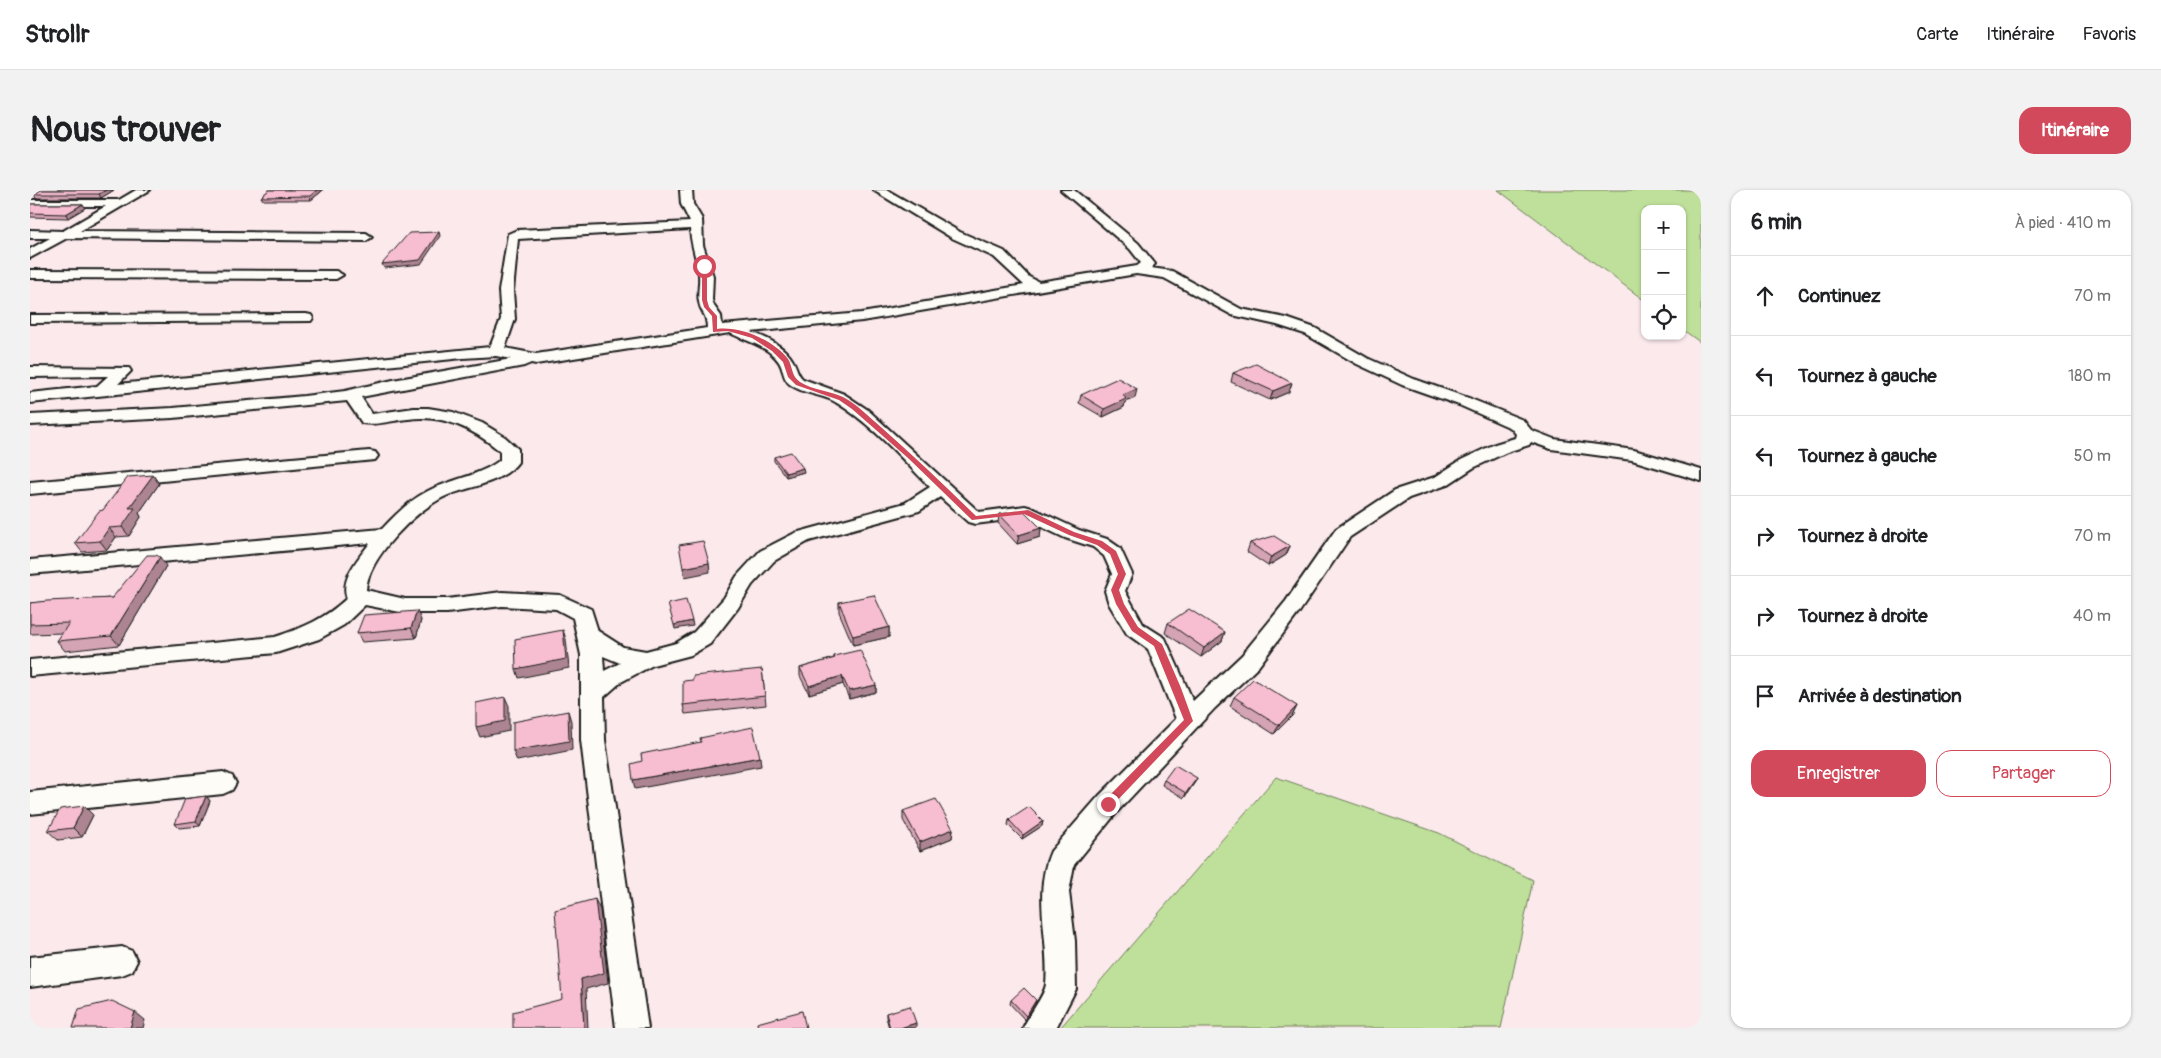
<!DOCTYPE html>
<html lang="fr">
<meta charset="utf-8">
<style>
:root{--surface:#fff;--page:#f2f2f2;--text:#202124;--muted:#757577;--line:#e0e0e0;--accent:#d1495b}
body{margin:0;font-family:Pangolin,sans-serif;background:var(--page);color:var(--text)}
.controls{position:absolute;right:15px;top:15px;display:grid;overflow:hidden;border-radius:10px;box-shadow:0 1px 4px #0004}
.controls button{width:45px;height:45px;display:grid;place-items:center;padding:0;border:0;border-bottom:1px solid var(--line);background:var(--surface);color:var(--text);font:25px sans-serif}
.stop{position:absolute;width:15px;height:15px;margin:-11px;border:4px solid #d1495b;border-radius:50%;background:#fff}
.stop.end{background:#d1495b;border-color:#fff;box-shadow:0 1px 5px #0008}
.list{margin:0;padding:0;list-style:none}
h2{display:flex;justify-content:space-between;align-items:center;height:65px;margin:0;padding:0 20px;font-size:21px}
h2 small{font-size:16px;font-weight:400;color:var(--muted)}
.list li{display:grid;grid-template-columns:32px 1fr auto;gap:15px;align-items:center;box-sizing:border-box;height:80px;padding:0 20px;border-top:1px solid var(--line)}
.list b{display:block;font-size:19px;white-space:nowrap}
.list em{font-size:16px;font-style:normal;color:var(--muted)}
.actions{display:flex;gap:10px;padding:15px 20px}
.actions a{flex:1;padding:11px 0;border:1px solid var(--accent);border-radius:15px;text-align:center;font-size:18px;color:var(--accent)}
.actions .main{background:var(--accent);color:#fff}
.icon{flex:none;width:28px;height:28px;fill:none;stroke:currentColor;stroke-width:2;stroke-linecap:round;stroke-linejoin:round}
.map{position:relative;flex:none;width:1671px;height:838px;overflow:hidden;border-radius:15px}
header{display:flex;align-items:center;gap:30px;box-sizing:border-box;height:70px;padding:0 25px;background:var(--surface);border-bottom:1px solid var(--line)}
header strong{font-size:24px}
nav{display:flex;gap:28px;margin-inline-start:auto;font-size:18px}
.intro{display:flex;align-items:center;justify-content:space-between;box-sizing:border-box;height:120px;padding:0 30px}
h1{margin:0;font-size:35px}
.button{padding:12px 22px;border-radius:15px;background:var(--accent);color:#fff;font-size:18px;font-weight:700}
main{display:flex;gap:30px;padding:0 30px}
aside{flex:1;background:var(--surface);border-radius:15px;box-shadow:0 1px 4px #0004}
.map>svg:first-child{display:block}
.green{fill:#bfe09a;stroke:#6e7e5b}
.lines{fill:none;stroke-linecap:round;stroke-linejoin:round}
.street-casing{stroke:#1c1c1c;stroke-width:4}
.street{fill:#fdfcf7;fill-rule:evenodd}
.wall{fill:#d4a3b4;stroke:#1c1c1c}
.shaded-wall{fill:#ad8592;stroke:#1c1c1c}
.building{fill:#f7bed1;stroke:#1c1c1c}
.route{fill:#d1495b}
</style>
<header>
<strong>Strollr</strong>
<nav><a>Carte</a><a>Itinéraire</a><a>Favoris</a></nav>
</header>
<div class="intro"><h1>Nous trouver</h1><a class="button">Itinéraire</a></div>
<main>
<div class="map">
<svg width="1671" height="838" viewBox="0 0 1671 838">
<rect width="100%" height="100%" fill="#fbe9ec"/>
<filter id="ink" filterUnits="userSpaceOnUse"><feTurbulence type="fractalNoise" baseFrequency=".02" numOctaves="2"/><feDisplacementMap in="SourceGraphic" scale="10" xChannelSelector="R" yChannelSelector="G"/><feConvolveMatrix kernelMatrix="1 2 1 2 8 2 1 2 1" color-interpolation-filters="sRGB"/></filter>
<g filter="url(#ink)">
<path class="green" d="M1468 0H1671V153L1652 139V19H1615V111Z
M1246 587 1409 643 1503 690 1471 838H1030Z"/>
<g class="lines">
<defs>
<path id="street" d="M106 0H120L50 41 336 43 342 47 336 51 37 48 0 68V59L20 48H0V40L33 41 76 16H0V10H89Z
M650 0H662L663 14 672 29 673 55 683 86 682 110 684 116 691 126 692 135 832 123 994 95 964 67 922 48 843 0H857L930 42 974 61 999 87 1009 92 1107 76 1111 73 1100 59 1031 0H1044L1108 53 1125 74 1121 78 1142 81 1211 119 1256 128 1285 138 1337 168 1384 189 1441 209 1493 230 1501 240 1524 249 1604 260 1671 280V291L1602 270 1521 259 1501 252 1499 255 1477 262 1443 278 1417 295 1379 308 1320 347 1270 421 1228 477 1185 518 1087 622 1044 675 1039 702 1045 751 1046 799 1026 838H993C998 826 1015 805 1016 794 1020 750 1002 704 1021 661L1069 606 1146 529 1118 459 1097 444 1079 414 1075 401 1082 384 1074 366 1063 357 1035 348 993 328 945 334 938 332 910 307 889 321 779 351 744 371 722 395 708 418 680 454 661 465 623 475 591 492 574 507 575 550 618 838H586L551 550V465L543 428 526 419 472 416 417 423H375L335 415 314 435 289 449 246 463 0 486V470L245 447C275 437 293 430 317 408 309 390 330 366 340 353L0 384V370L352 339C365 325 379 311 396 302 420 289 448 287 470 270V261C443 239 414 224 378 229 363 230 347 236 332 233L317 211 143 228 0 235V225L143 218 274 206 315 201 363 190 481 169 466 166 433 168 0 213V203L67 196 78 186 0 187V177L99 178 101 181 88 194 460 157 471 129 469 101 478 44 487 40 660 32 651 14ZM660 39C661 56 667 69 669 85 670 94 667 104 669 112 671 124 677 123 677 138L506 164 475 158 485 129 483 101 488 49ZM1106 84 1134 88 1202 125 1247 135 1275 144 1327 174 1372 195 1429 215 1481 238 1486 244 1485 248 1465 254 1431 270 1405 287 1365 300 1306 339 1256 411 1212 465 1163 511 1135 448 1113 434 1095 401 1102 384 1090 358 1077 349 1049 340 1002 318 995 316 949 322 838 220 814 204 773 189C767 184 767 177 763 171 755 156 737 148 721 142L832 131ZM700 143C716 151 738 156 749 172 754 180 753 190 761 195 775 205 793 204 807 213 843 235 871 268 900 297L875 313 765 343 730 361 707 386 694 408 664 442 646 453 616 461 593 457 568 441 561 419 530 405 472 402 417 409H375L336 400C338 367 387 319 416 306 438 297 473 293 488 272V259L475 247 452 233 423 222 398 218H384L342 224 331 207 494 176 501 173 506 174ZM573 466 590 473 574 481Z
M0 80 306 81 313 85 306 89 0 88Z
M276 124 281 125 283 128 281 131 0 133V125Z
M339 261 345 262 348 266 345 270 0 304V292Z
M193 582 202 586 206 593 202 600 193 604 0 624V602Z
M92 757 102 761 107 771 102 781 92 785 0 797V767Z"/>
</defs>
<use href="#street" class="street-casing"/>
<use href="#street" class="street"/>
</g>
<path class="wall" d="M11 0H84L71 8H6L4 4Z
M239 0H292V1L281 10H233L231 7Z
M0 14H53L55 18 38 28 0 27Z
M1203 183 1259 202 1240 210 1201 192Z
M1051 205 1105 208 1095 212 1094 217 1073 227 1049 213Z
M744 267 774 282 756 287 744 271Z
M123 285 129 294 109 323 111 327 99 346 86 347 77 360 52 362 45 353 73 320Z
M969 324 1011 338 1010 347 987 354 968 333Z
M1220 353 1260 356 1256 365 1238 376 1217 362Z
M136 376 89 455 35 461 27 451 33 443 0 444V413L82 408Z
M809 412 859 437V447L823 455 809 422Z
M391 430 386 448 332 452 327 443Z
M1138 433 1195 442 1192 451 1171 467 1135 443Z
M804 466 846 495V502L819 509 813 494 779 504 770 486V478L804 468Z
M732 479 736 515 655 524 653 515Z
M1204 507 1267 516 1262 526 1244 544 1200 516Z
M1167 588 1165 592 1154 608 1132 595 1134 590Z
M176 606 180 611 170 636 149 638 145 634Z
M873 621 923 639 922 648 890 661 873 630Z
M63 625 52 647 28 650 18 641Z
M979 630 1013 631 1012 636 992 649 978 635Z
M981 810 1005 814 995 830 980 814Z
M856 823 886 837 883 838H859L856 827Z"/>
<path class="shaded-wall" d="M76 0H84L71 8 69 4Z
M287 0H292V1L281 10 280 6Z
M53 14 55 18 38 28 36 24Z
M409 42 410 46 391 74 354 78 352 74Z
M1262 193 1259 202 1240 210 1243 201Z
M1107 199 1105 208 1095 212 1094 217 1073 227 1074 219 1093 205Z
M773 278 774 282 756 287V283Z
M123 285 129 294 109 323 111 327 99 346 92 337 99 318Z
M79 338 86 347 77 360 70 351Z
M1011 338 1010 347 987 354 989 345Z
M1260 356 1256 365 1238 376 1241 367Z
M130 367 136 376 89 455 81 446Z
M679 373 680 382 655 387 653 378Z
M387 421 391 430 386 448 381 438Z
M662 431 663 436 645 439 644 435Z
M859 437V447L823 455V446Z
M533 440 536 449 539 478 489 488 486 479Z
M1195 442 1192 451 1171 467 1174 458Z
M812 486 813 494 779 504V496Z
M846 495V502L819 509V501Z
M475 507 479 516V541L450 547 446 537Z
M1267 516 1262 526 1244 544 1249 535Z
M538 521 541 531 542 560 487 571 483 561Z
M730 567 731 576 605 599 603 590Z
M1167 588 1165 592 1154 608 1156 603Z
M176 606 180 611 170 636 166 631Z
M54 616 63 625 52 647 43 638Z
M1013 631 1012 636 992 649 993 645Z
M923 639 922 648 890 661V652Z
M565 709 570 720 578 793 556 799 558 838H554L551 789Z
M1006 810 1005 814 995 830 996 826Z
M105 822 115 830 113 838H100Z
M886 833V837L883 838H870Z"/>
<path class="building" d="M11 0H76L69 4H4Z
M239 0H287L280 6 231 7Z
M0 14H53L36 24 0 23Z
M409 42 390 70 352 74 379 43Z
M1226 174 1262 193 1243 201 1203 183Z
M1088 188 1107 199 1093 205 1096 209 1074 219 1051 205Z
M761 262 773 278 756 283 744 267Z
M123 285 99 318H105L92 337 79 338 70 351 45 353 69 321 73 320 98 287Z
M994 321 1011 338 989 345 969 324Z
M1244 346 1260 356 1241 367 1220 353Z
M673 351 679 373 653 378 649 355Z
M117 365H126L130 367 81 446 27 451 39 433 0 434V413L17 411 82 408Z
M844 405 859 437 823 446 809 412Z
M656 410 662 431 644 435 638 414Z
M1159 419 1195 442 1174 458 1138 433Z
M387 421 381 438 327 443 334 425Z
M533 440 536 469 486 479 485 449Z
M830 460 846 495 819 501 812 486 779 496 770 478 805 468 804 466Z
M732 479 735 506 653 515V491L663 490V486Z
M1223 489 1267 516 1249 535 1204 507Z
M475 507V531L446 537V513Z
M538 521 539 551 483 561V532Z
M723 537 730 567 603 590 601 574 612 571 611 564 671 552 670 548Z
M1145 575 1167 588 1156 603 1134 590Z
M176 606 166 631 145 634 155 609Z
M906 609 923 639 890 652 873 621Z
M54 616 43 638 18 641 30 619Z
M999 617 1013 631 993 645 979 630Z
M565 709 574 783 551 789 554 838H483V822L532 809 525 720Z
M994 798 1006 810 996 826 981 810Z
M82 811 105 822 100 838H43L49 819Z
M880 816 886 833 870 838H860L856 823Z
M772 821 776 838H728L727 833Z"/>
</g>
<path class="route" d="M674 74 677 76V110L679 117 687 126V139C711 136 743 150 758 169 763 177 761 186 770 192 783 200 800 201 813 207 827 214 840 228 852 238 884 266 915 296 946 326L998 320 1044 342 1072 351 1086 361 1096 384 1089 400 1094 414 1108 437 1132 454 1151 498 1163 531 1081 617H1074V611L1154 530 1124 456 1102 441 1086 414 1081 400 1088 384 1080 364 1067 355 1039 345 994 324 942 330 878 268 822 219 809 210 766 195 758 187 753 172 742 161 722 148 698 141 683 142 682 126 674 117 672 110V76Z"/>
</svg>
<div class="controls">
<button>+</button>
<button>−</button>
<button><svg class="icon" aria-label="locate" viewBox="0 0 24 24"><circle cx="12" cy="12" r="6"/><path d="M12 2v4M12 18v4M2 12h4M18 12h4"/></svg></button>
</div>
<div class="stop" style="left:674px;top:76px"></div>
<div class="stop end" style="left:1078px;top:614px"></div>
</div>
<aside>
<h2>6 min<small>À pied · 410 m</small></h2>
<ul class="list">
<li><svg class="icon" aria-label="ahead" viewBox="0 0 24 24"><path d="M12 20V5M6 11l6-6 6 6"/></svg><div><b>Continuez</b></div><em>70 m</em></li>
<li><svg class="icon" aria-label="left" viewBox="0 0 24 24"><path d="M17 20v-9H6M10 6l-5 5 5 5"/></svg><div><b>Tournez à gauche</b></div><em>180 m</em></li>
<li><svg class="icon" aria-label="left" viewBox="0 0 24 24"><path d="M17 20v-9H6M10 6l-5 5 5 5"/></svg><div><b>Tournez à gauche</b></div><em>50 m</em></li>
<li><svg class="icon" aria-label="right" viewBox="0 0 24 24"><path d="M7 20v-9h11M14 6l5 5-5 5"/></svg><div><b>Tournez à droite</b></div><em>70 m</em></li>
<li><svg class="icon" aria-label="right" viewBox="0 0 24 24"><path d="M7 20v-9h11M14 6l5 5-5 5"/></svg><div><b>Tournez à droite</b></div><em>40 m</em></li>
<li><svg class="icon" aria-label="arrive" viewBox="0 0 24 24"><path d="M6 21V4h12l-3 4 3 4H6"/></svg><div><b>Arrivée à destination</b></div></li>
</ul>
<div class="actions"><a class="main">Enregistrer</a><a>Partager</a></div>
</aside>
</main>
